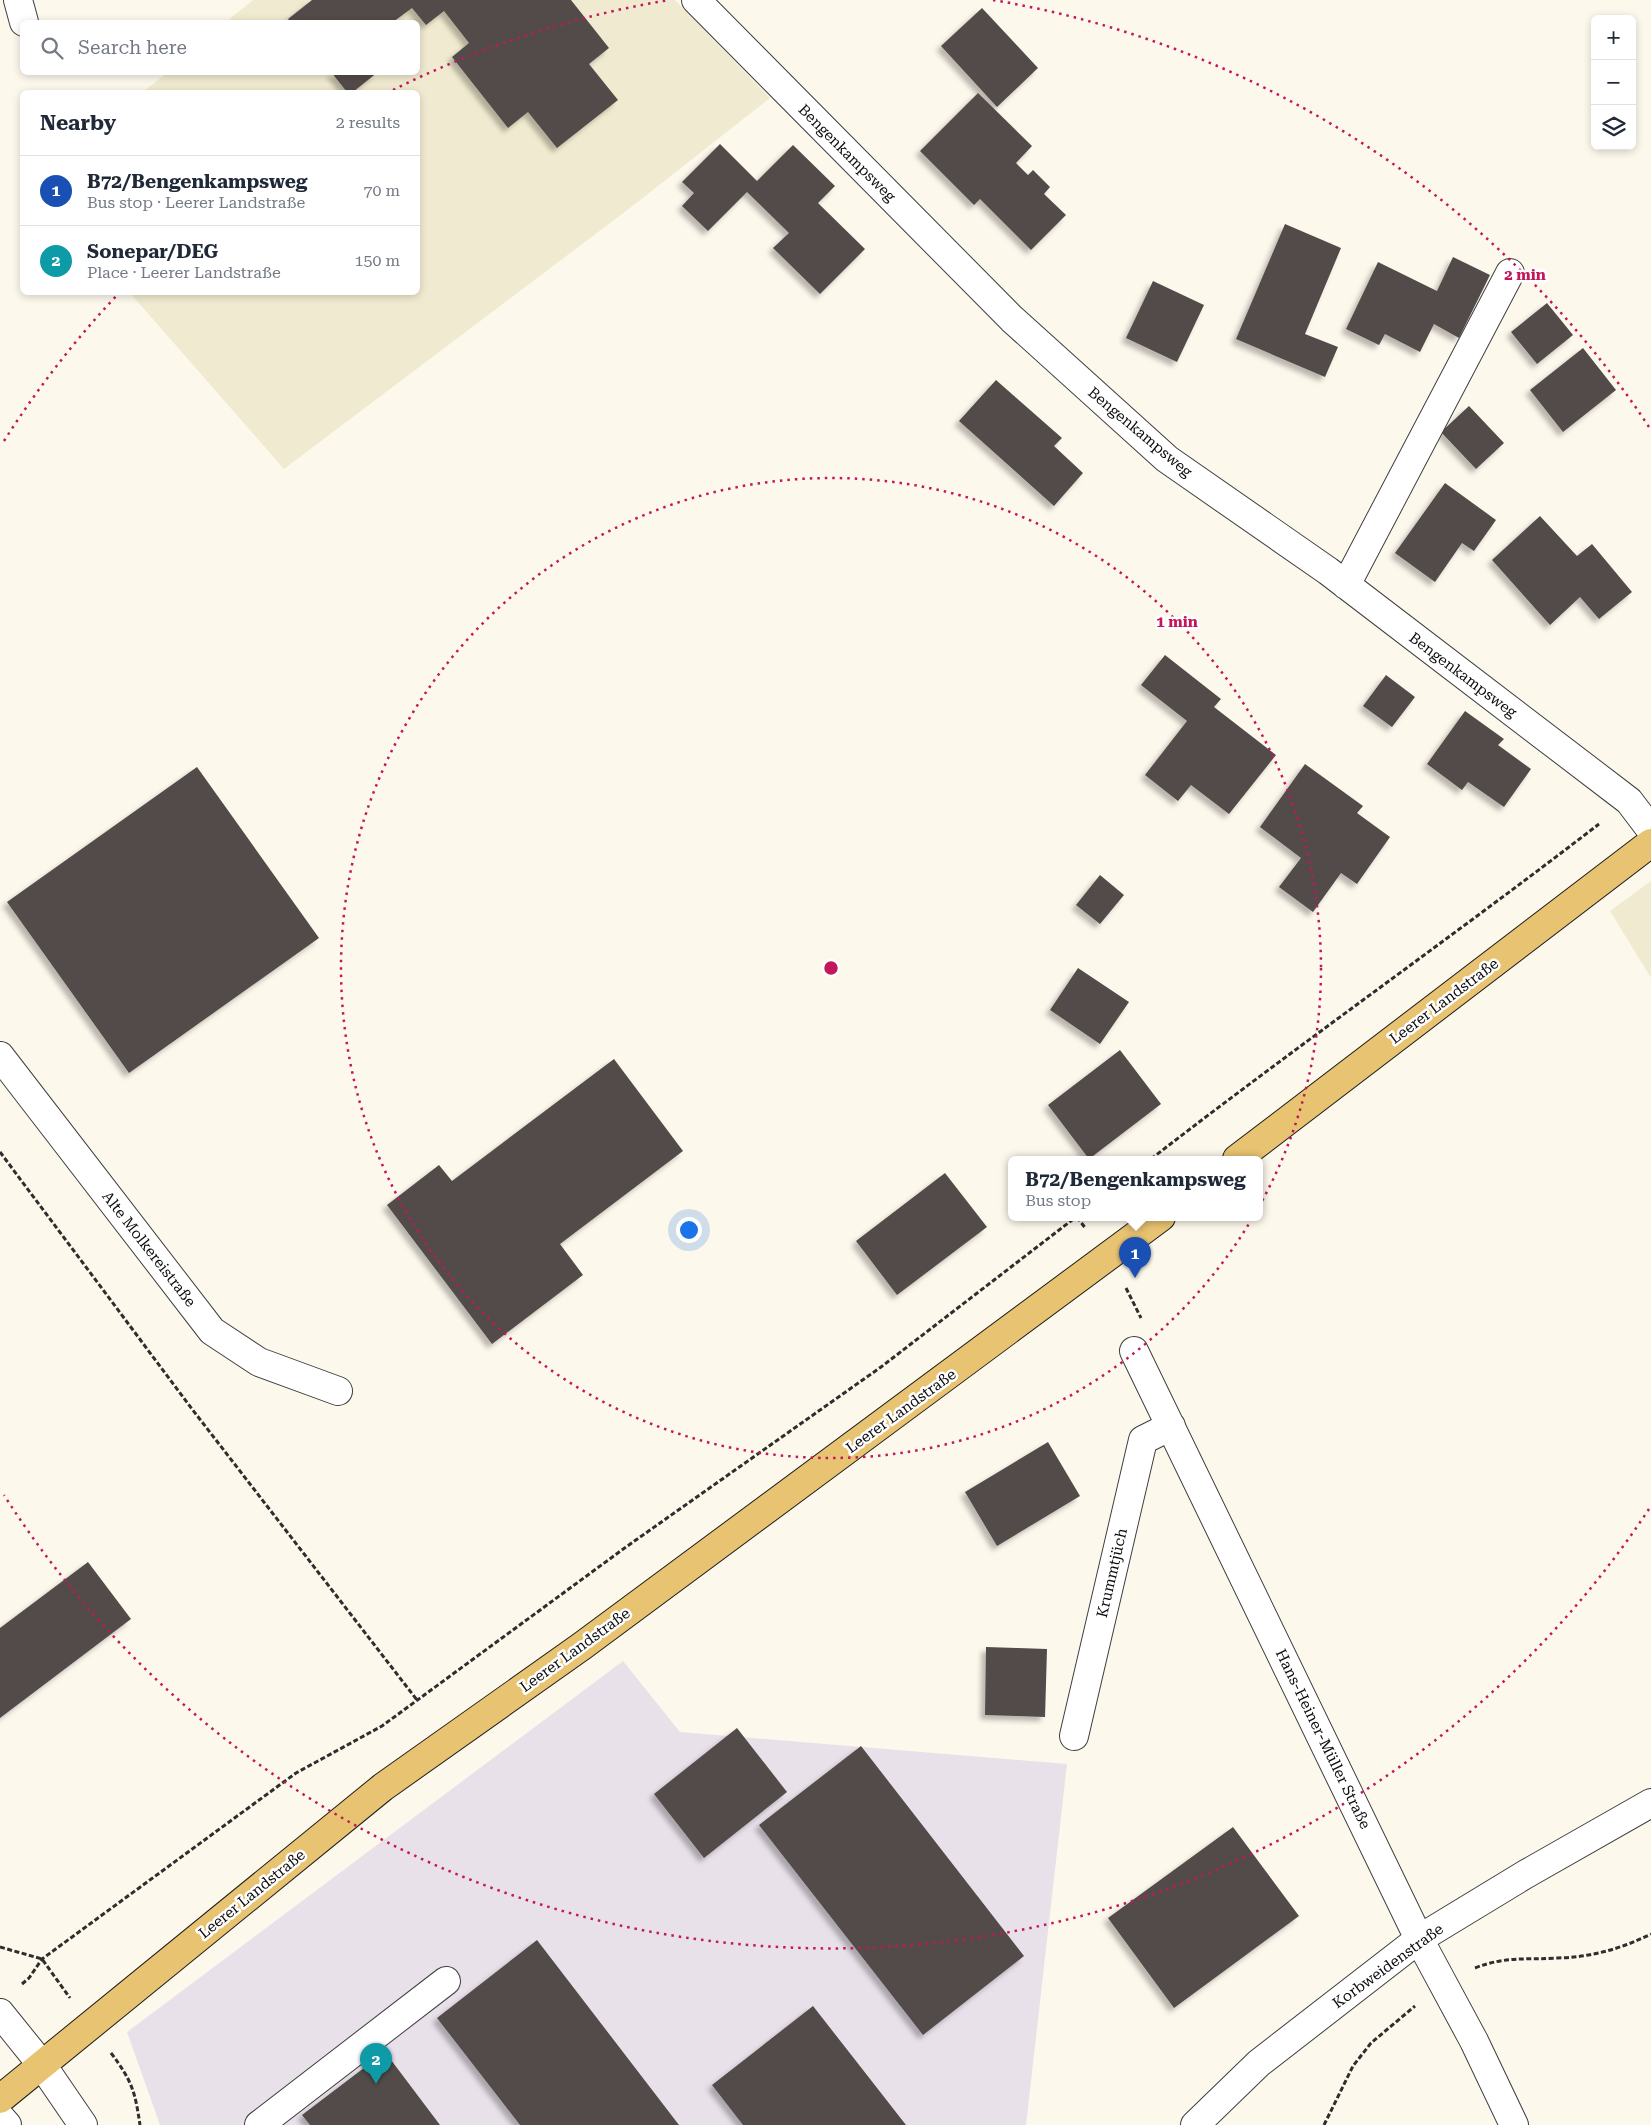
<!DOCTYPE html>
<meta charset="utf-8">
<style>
:root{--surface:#fff;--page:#f6f6f7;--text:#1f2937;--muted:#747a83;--line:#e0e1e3;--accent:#ea580c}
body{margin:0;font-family:"Roboto Serif",serif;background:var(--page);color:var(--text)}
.controls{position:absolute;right:15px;top:15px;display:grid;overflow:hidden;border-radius:8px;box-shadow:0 2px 8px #0003}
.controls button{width:45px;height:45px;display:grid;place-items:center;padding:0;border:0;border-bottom:1px solid var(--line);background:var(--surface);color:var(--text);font:25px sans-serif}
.you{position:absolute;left:688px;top:1229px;width:18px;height:18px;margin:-12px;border:4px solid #fff;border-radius:50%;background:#1a73e8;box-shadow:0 0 0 8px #1a73e833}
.badge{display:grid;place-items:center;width:32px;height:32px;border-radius:50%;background:var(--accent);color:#fff;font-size:16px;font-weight:700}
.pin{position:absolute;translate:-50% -41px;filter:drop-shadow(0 1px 2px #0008)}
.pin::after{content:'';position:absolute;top:26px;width:18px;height:15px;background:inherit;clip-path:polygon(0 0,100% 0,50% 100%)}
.popup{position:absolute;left:1008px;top:1156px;width:255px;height:65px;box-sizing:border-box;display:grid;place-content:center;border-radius:8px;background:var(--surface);filter:drop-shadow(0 1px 4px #0005);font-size:16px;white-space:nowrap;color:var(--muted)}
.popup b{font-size:19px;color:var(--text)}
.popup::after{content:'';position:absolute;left:50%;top:100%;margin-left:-10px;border:10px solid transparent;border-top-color:var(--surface)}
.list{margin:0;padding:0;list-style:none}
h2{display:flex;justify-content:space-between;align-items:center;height:65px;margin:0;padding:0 20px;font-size:21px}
h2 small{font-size:16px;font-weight:400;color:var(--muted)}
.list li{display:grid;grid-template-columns:32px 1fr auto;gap:15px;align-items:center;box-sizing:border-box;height:70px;padding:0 20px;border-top:1px solid var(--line)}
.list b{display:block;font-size:19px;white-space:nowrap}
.list p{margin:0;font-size:16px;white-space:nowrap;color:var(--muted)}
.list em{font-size:16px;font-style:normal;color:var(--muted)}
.icon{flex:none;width:28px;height:28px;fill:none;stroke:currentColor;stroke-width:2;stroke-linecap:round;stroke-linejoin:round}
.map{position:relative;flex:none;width:1651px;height:2125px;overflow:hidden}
.search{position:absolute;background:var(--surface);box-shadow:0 2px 8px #0003;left:20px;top:20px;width:400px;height:55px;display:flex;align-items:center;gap:12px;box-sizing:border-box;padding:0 18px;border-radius:8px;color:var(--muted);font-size:19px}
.panel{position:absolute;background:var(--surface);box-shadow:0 2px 8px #0003;left:20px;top:90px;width:400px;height:205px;border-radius:8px}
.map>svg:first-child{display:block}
.industrial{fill:#e8e1ea}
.farmland{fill:#f0ebd0}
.building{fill:#534c49;filter:url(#shadow)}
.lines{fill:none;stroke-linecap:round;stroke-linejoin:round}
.minor-casing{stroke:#3f3f3f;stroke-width:30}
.major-casing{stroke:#1d1d1d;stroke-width:30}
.path{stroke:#2e2e2e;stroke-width:3;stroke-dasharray:5 2.5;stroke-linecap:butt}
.minor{stroke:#fff;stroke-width:28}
.major{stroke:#e8c371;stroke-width:28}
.ring{fill:none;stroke:#c2185b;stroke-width:2.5;stroke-dasharray:2.5 5}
.labels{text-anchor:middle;stroke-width:5;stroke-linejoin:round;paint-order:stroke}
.street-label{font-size:15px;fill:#0c0c0c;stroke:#fff}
.centre{fill:#c2185b;stroke:#fff;stroke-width:2.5}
.ring-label{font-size:15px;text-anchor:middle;font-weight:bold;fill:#c2185b;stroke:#fff;stroke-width:5;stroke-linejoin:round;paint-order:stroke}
</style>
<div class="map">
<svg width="1651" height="2125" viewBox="0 0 1651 2125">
<defs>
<filter id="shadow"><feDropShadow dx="-4.5" dy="4.5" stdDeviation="2.5" flood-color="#0004"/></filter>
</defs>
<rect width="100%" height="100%" fill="#fdf8ec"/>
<path class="industrial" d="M623 1661 680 1732 1067 1764 1026 2125H160L127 2032Z"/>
<path class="farmland" d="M253 0H675L770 98 630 208 284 469 130 293 418 292V92H143L167 73 418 72V22H226Z
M1651 881V978L1610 911Z"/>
<path class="building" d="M312 0H571L609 48 589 64 618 100 557 148 528 112 508 128 452 57 469 43 444 11 426 25 412 8 393 22H291L288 19Z
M982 8 1038 68 997 107 941 46Z
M331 72H378L353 92H347Z
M978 93 1032 146 1016 163 1028 175 1033 170 1050 187 1044 194 1066 215 1031 250 980 199 974 205 920 151Z
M720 144 757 181 793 145 835 186 818 203 865 249 820 294 773 248 789 233 747 192 708 231 682 206 694 193 682 182Z
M1285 224 1341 248 1305 334 1338 347 1325 377 1236 339Z
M1453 257 1490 275 1459 338 1434 324 1420 352 1385 334 1379 345 1346 329 1378 262 1437 291Z
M1153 281 1204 305 1177 362 1126 338Z
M1547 303 1573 335 1537 364 1511 332Z
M1583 348 1616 390 1563 432 1530 390Z
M996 380 1062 438 1054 446 1083 473 1054 506 959 421Z
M1469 406 1504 443 1476 469 1441 432Z
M1445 483 1496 520 1474 551 1462 543 1435 582 1395 553Z
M1540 516 1577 556 1592 544 1632 592 1599 619 1580 597 1550 625 1492 560Z
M1165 655 1221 699 1214 707 1276 755 1229 814 1191 785 1178 801 1145 775 1187 721 1141 685Z
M1386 675 1415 697 1392 727 1363 706Z
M1465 711 1504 739 1498 745 1531 769 1504 807 1468 782 1462 790 1427 764Z
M1305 764 1363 806 1357 813 1390 837 1357 884 1341 873 1313 912 1279 887 1301 858 1260 827Z
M197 767 319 938 129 1073 7 902Z
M1100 875 1124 895 1100 924 1076 905Z
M1078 968 1129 1002 1100 1044 1050 1010Z
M1120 1050 1161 1104 1089 1159 1048 1105Z
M614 1059 683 1151 560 1244 583 1275 492 1344 387 1205 439 1165 452 1181Z
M945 1173 987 1227 897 1295 856 1241Z
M1048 1442 1080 1496 997 1546 965 1492Z
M88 1562 131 1619 0 1718V1628Z
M986 1647 1047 1649 1045 1717 985 1715Z
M737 1728 787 1792 704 1858 654 1794Z
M861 1746 1024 1956 923 2035 759 1825Z
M1233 1827 1299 1916 1174 2008 1108 1918Z
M537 1940 679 2125H520L437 2018Z
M813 2006 906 2125H743L712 2085Z
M385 2052 440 2125H310L302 2115Z"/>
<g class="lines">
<defs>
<path id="minor" d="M18 0 24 22
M696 0 1012 319 1167 459 1328 571 1629 801 1651 830
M1346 585 1510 273
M0 1056 212 1331 259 1362 338 1391
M1134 1351 1419 1939 1474 2041 1514 2125
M1074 1736 1143 1440 1171 1426
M0 2013 42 2065 83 2125
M0 2117 7 2125
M259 2125 446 1981
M1195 2125 1259 2063 1419 1939 1526 1874 1651 1803"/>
<path id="major" d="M1237 1159 1651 843
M0 2099 383 1787 582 1646 1161 1217"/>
</defs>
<use href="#minor" class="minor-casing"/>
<use href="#major" class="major-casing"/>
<path class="path" d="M0 1152 192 1409 417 1700
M1151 1159C1298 1045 1451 938 1599 824
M1077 1217 1086 1229
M1126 1288 1141 1318
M0 1947 42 1959 70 1998
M1475 1968C1505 1956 1527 1960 1558 1958 1591 1957 1621 1949 1651 1934
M22 1984 29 1978 42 1959 296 1773 382 1726 626 1547 881 1367 1076 1217
M111 2053C132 2081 135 2091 140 2125
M1324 2125 1353 2066 1371 2043 1415 2006"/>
<use href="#minor" class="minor"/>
<use href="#major" class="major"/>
</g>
<g class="ring">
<circle cx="831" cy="968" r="490"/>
<path d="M1649 1509A981 981 0 0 1 4 1495M4 441A981 981 0 0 1 119 293M393 90A981 981 0 0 1 669 0M993 0A981 981 0 0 1 1649 427"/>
</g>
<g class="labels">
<g class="street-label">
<text transform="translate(847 153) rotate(45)" y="5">Bengenkampsweg</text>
<text transform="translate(1140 432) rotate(40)" y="5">Bengenkampsweg</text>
<text transform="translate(1463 675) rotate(37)" y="5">Bengenkampsweg</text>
<text transform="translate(1444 1001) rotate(-37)" y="5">Leerer Landstraße</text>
<text transform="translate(149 1249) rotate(52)" y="5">Alte Molkereistraße</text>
<text transform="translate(901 1411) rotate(-36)" y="5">Leerer Landstraße</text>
<text transform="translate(1112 1573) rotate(-77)" y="5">Krummtjüch</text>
<text transform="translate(575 1650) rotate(-36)" y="5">Leerer Landstraße</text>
<text transform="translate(1323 1739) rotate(64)" y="5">Hans-Heiner-Müller Straße</text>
<text transform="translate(252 1894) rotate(-39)" y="5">Leerer Landstraße</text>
<text transform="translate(1388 1966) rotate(-36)" y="5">Korbweidenstraße</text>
</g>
</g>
<circle cx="831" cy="968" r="8" class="centre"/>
<g class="ring-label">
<text x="1525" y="280">2 min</text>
<text x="1177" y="627">1 min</text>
</g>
</svg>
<div class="controls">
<button>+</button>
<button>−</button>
<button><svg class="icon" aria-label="layers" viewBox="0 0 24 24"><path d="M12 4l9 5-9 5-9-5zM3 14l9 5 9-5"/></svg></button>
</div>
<div class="you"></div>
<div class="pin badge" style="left:1135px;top:1278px;background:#1a4fb4">1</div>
<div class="popup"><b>B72/Bengenkampsweg</b>Bus stop</div>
<div class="pin badge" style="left:376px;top:2084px;background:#0f9aa8">2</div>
<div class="search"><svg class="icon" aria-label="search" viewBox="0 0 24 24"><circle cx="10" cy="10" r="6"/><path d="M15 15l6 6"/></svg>Search here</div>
<section class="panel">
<h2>Nearby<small>2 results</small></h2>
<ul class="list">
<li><span class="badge" style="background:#1a4fb4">1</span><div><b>B72/Bengenkampsweg</b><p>Bus stop · Leerer Landstraße</p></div><em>70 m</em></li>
<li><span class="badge" style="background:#0f9aa8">2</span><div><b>Sonepar/DEG</b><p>Place · Leerer Landstraße</p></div><em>150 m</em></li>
</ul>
</section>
</div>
